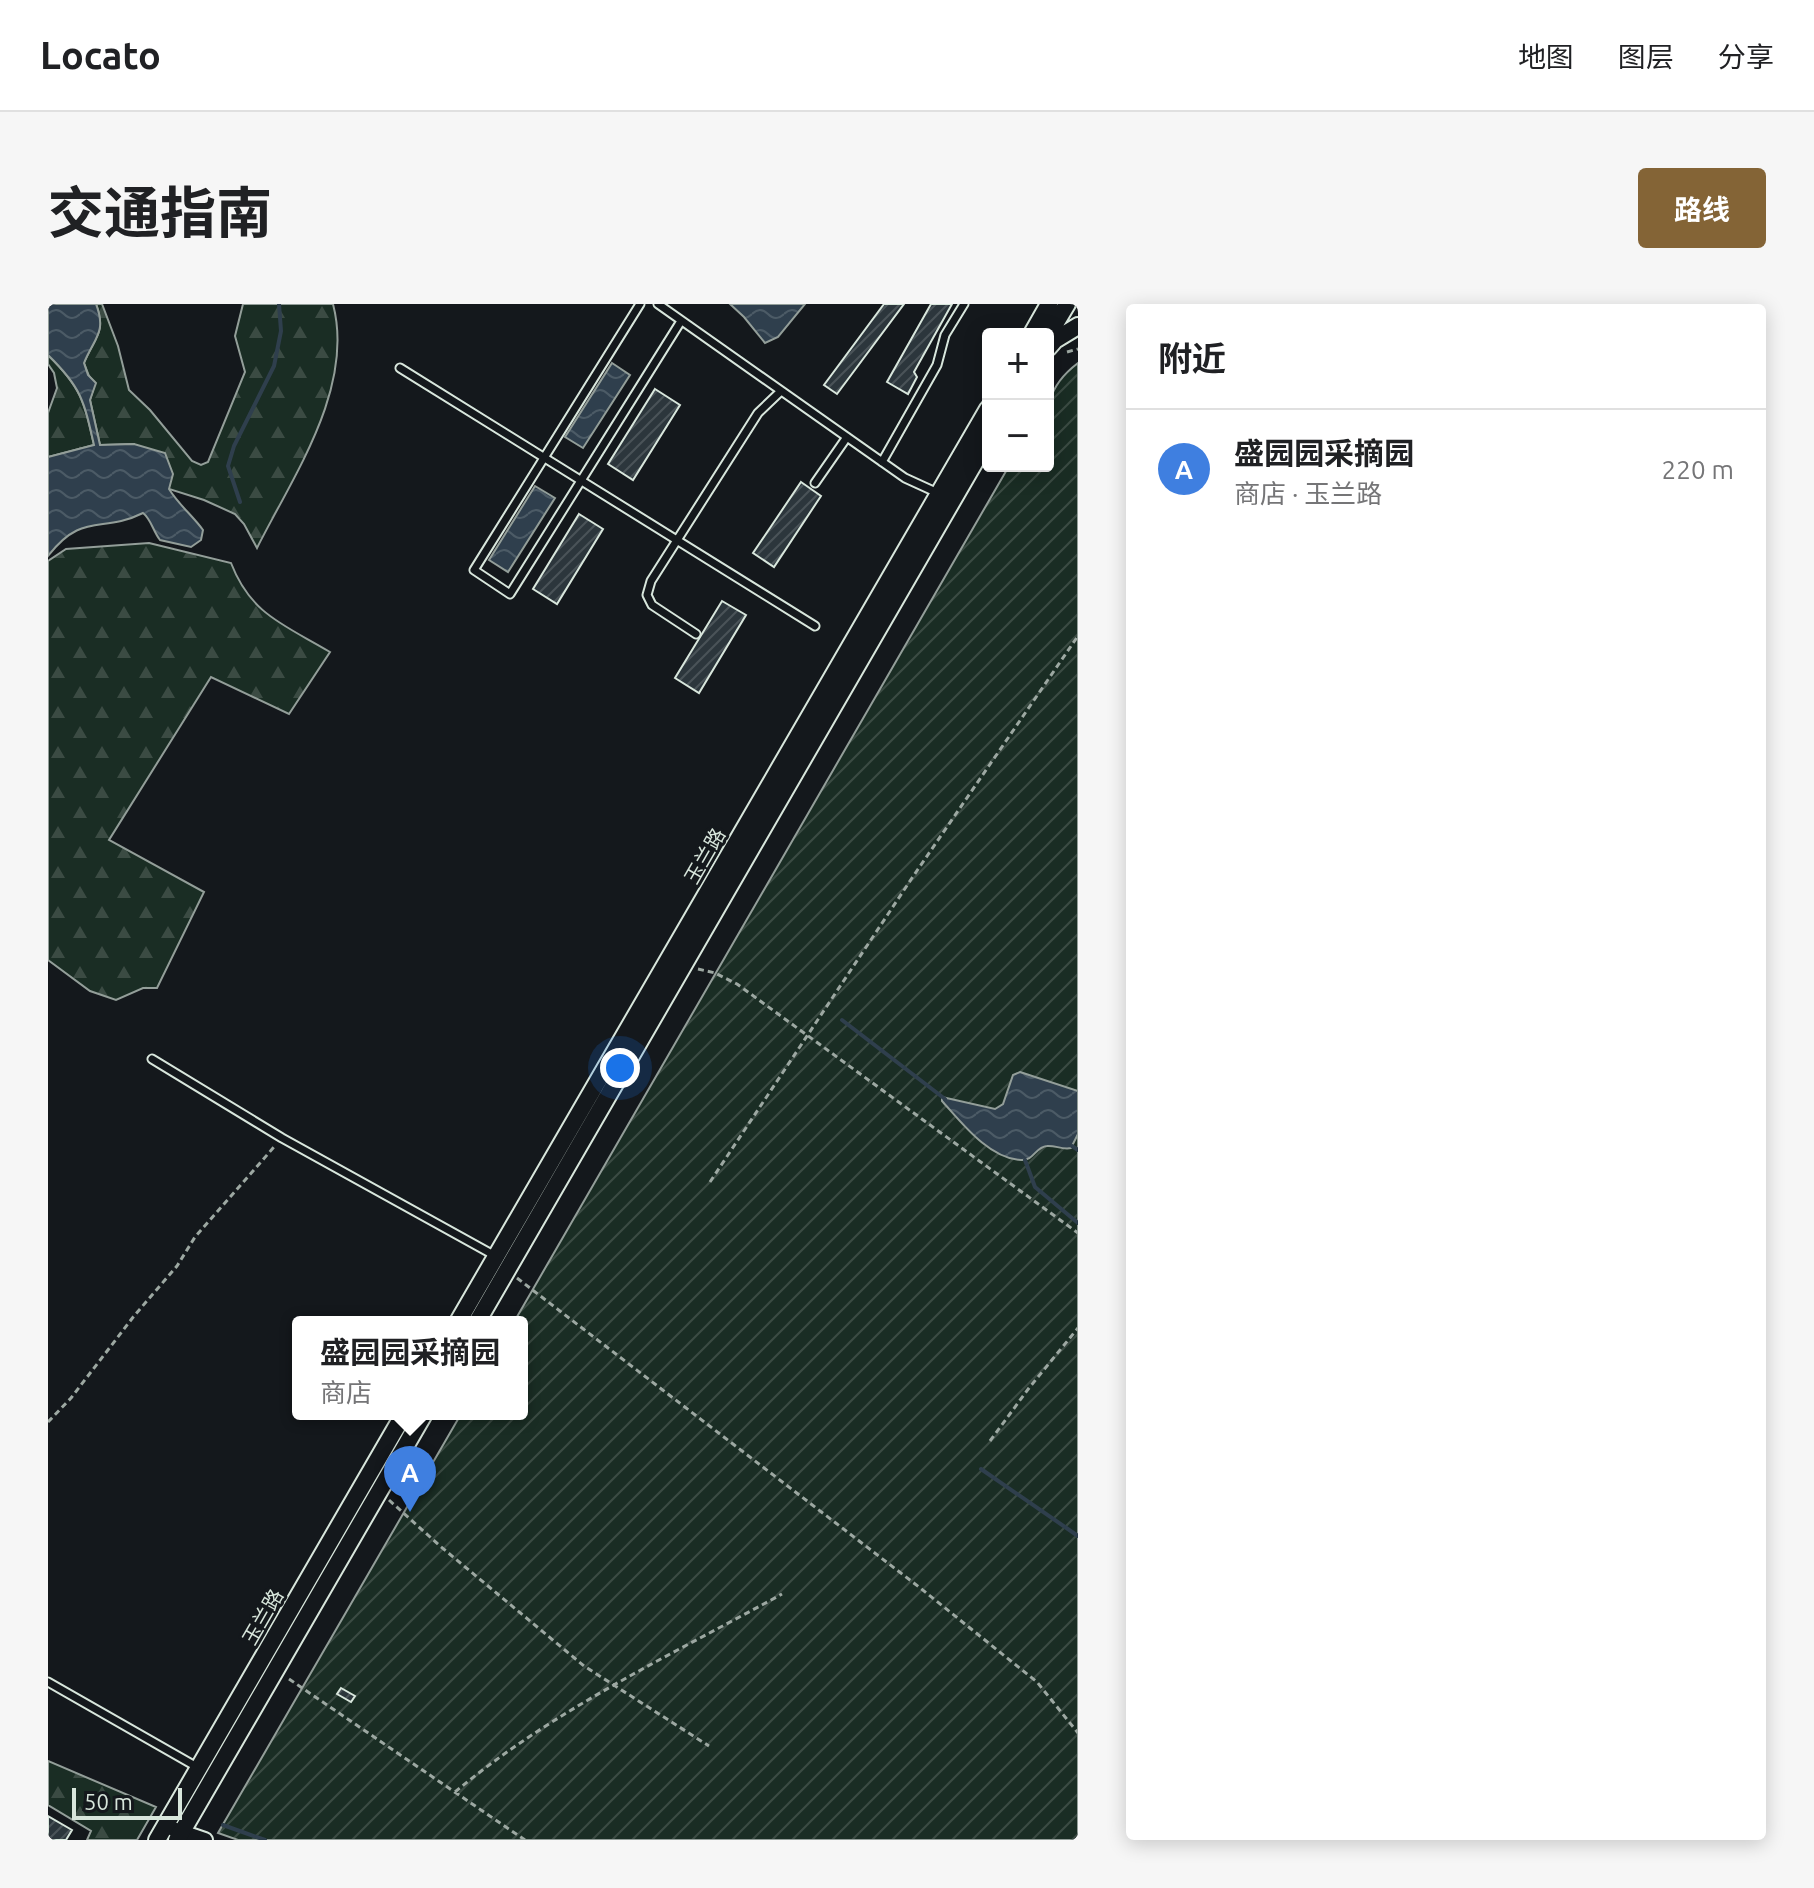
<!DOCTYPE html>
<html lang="zh">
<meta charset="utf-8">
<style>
:root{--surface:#fff;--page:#f6f6f6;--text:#202124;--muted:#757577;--line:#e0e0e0;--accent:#846436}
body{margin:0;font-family:Ubuntu,"Noto Sans SC",sans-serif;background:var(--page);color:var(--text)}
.controls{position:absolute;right:24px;top:24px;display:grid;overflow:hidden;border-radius:8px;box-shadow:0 4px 20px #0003}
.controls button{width:72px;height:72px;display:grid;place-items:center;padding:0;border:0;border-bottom:2px solid var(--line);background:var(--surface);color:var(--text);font:40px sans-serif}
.scale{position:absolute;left:24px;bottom:20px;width:110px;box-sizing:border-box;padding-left:8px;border:4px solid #d8e6dc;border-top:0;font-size:22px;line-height:28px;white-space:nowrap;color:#d8e6dc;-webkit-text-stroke:6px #14181c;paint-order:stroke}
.you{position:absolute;left:572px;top:764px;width:28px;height:28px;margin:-20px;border:6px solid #fff;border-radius:50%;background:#1a73e8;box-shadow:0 0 0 12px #1a73e833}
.badge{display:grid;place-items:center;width:52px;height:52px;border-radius:50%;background:var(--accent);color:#fff;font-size:26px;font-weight:700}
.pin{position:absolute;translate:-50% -66px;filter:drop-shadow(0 2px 4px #0008)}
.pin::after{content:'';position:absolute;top:42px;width:28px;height:24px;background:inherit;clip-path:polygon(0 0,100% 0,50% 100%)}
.popup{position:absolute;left:244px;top:1012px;width:236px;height:104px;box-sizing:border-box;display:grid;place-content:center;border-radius:8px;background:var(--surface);filter:drop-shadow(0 2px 6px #0005);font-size:26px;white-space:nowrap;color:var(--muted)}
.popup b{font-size:30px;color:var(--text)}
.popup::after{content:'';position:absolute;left:50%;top:100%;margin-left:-16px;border:16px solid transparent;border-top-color:var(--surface)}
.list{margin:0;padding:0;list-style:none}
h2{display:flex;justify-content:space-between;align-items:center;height:104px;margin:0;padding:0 32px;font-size:34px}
h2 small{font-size:26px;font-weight:400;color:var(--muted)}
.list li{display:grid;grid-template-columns:52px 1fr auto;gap:24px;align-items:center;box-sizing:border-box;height:120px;padding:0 32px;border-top:2px solid var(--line)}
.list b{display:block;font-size:30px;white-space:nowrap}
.list p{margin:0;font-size:26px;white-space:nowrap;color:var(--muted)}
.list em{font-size:26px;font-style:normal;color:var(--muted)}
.map{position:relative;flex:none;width:1030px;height:1536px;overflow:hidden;border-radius:8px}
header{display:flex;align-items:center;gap:48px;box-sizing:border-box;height:112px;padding:0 40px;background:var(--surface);border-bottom:2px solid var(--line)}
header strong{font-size:38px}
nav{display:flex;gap:44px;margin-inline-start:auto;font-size:28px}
.intro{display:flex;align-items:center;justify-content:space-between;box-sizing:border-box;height:192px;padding:0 48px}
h1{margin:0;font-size:56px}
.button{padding:20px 36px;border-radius:8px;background:var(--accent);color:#fff;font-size:28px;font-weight:700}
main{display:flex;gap:48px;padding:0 48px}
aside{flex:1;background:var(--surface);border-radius:8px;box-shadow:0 4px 20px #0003}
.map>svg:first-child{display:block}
.forest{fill:url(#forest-firs);stroke:#939e99;stroke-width:2}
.garden{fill:url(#garden-furrows);stroke:#939e99;stroke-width:2}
.water{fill:url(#water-waves);stroke:#939e99;stroke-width:2}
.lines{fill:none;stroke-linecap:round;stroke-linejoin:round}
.stream{stroke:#2f3f4d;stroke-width:4}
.building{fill:url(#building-hatch);stroke:#d8e6dc;stroke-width:2}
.service-casing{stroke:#d8e6dc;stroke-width:11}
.minor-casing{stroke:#d8e6dc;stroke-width:18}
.tertiary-casing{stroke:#d8e6dc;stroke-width:20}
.path{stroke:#9da8a2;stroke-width:3;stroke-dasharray:6 4;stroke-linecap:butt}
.service{stroke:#14181c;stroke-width:7}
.minor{stroke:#14181c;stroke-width:14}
.tertiary{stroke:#14181c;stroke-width:16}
.labels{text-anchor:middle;stroke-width:6;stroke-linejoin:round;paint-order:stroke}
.street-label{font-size:20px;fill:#d8e6dc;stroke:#14181c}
</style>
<header>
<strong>Locato</strong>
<nav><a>地图</a><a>图层</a><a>分享</a></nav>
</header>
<div class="intro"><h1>交通指南</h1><a class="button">路线</a></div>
<main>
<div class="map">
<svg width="1030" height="1536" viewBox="0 0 1030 1536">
<defs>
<pattern id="forest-firs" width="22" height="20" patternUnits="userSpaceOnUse" patternTransform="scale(2)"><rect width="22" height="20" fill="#1a2d24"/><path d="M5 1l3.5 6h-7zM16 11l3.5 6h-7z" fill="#3b4b43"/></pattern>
<pattern id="garden-furrows" width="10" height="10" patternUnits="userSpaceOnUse" patternTransform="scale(2)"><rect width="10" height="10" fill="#1a2d24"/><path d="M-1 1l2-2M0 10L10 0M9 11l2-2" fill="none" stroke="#3b4b43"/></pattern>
<pattern id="water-waves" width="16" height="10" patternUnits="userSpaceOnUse" patternTransform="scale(2)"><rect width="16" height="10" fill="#2f3f4d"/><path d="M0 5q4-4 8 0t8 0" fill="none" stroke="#4c5b66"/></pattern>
<pattern id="building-hatch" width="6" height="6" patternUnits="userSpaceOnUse" patternTransform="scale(2)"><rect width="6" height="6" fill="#2c363c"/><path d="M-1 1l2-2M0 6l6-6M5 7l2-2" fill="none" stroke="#4a5358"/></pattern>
</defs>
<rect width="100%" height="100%" fill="#14181c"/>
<path class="forest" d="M48 0H54L70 42 81 86 102 106 144 157 153 161 160 158 197 68 187 32 195 0H285C307 84 245 172 209 244L196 220 187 210 156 196 121 185 86 140 52 141 42 96 47 79 41 72 36 59C46 34 59 29 48 0Z
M0 51C33 83 36 97 46 141L0 153V109L9 84 6 69 0 60Z
M101 239 183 259C203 311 237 321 282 348L241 410 163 373 61 536 156 588 109 684H95L68 696 42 687 0 656V257L18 245Z
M0 1457 108 1503 89 1536H39L43 1527 0 1501Z"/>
<path class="garden" d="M1030 59V1536H190L170 1529 413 1110H474V1018H466L961 162H1000C1000 118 990 89 1030 59Z"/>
<path class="water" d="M0 0H48C59 29 46 34 36 59L40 71 48 79 42 96 52 141 86 140 117 149 125 170 121 185C131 201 144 211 155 226L153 236 143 243 112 236C105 227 103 215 95 209 53 230 35 207 0 252V153L46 141C36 96 33 83 0 51Z
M682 0H757L730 33 717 39 696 13Z
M564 59 582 71 535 144 517 133Z
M487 182 507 194 460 268 441 256Z
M972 768 1030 787V830L1023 844C1014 846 1007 841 999 842 987 843 986 857 973 856 941 855 913 818 894 797V793L947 805 955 800 965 771Z"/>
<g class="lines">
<path class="stream" d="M192 198 180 162 186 142 226 62 233 27 231 0
M794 716 897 795
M1024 842 1030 846
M977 856 987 883 1030 919
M933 1165 1030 1232
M175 1521 217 1536"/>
</g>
<path class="building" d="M836 0H856L789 90 776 81Z
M883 0H904L866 68 869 73 860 90 839 78Z
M607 85 632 101 585 176 560 160Z
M753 178 773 192 726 263 705 249Z
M531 210 555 225 509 300 485 285Z
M674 297 698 311 651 389 627 374Z
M293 1384 307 1392 303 1398 289 1390Z
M0 1512 24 1526 18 1536H0Z"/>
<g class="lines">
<defs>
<path id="service" d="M592 0 426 266 462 290 633 17
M610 0 857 174 892 190
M352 64 767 322
M834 158 889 61 897 31 916 0
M767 179 799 133
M648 330 604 301 599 291 603 277 710 109 733 87
M104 755 234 834 442 949 446 956
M0 1378 149 1463"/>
<path id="minor" d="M125 1525 157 1536"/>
<path id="tertiary" d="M984 30 1001 0
M1000 32 1019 0
M1000 44 1007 36 1030 22
M410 1018 940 105
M429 1018 940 135
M109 1536 356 1110
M129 1536 376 1110"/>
</defs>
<use href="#service" class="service-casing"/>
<use href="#minor" class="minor-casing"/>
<use href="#tertiary" class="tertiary-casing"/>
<path class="path" d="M1019 48 1030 45
M1000 64 1006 58
M650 665 667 669 689 680 1030 929
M662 878 864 574 1030 332
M469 974 871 1283 989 1378 1030 1429
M0 1118 23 1094 86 1012 129 962 147 933 226 843
M942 1137 981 1084 1030 1024
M341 1196 392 1242 536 1362 661 1442
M241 1375 477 1536
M407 1488C505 1406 623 1351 734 1290"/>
<use href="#service" class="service"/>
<use href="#minor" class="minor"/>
<use href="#tertiary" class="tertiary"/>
</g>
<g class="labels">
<g class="street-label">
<text transform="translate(657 552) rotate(-60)" y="7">玉兰路</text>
<text transform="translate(215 1313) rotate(-60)" y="7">玉兰路</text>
</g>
</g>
</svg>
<div class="controls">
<button>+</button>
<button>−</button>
</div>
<div class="scale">50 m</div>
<div class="you"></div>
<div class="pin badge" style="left:362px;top:1208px;background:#3f7fe0">A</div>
<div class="popup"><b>盛园园采摘园</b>商店</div>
</div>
<aside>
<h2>附近<small></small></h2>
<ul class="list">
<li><span class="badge" style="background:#3f7fe0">A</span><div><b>盛园园采摘园</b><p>商店 · 玉兰路</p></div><em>220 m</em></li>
</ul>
</aside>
</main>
